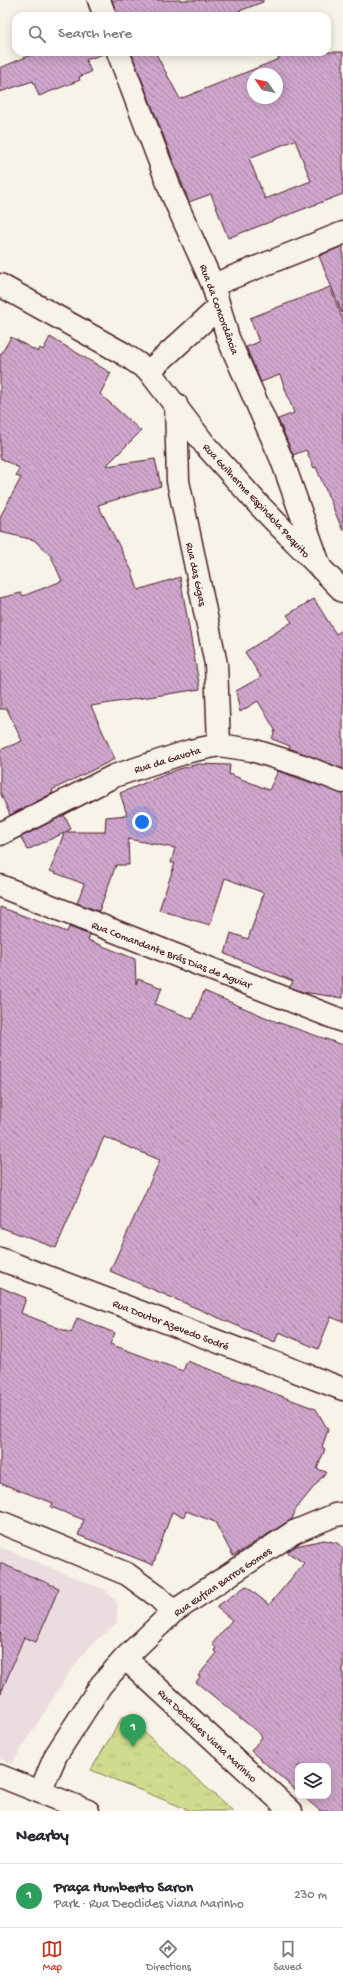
<!DOCTYPE html>
<meta charset="utf-8">
<style>
:root{--surface:#fff;--page:#f7f7f7;--text:#2b2b33;--muted:#7c7c81;--line:#e1e1e2;--accent:#c8321e}
body{margin:0;font-family:"Gochi Hand",sans-serif;background:var(--page);color:var(--text)}
.controls{position:absolute;right:12px;bottom:12px;display:grid;overflow:hidden;border-radius:8px;box-shadow:0 2px 10px #0003}
.controls button{width:36px;height:36px;display:grid;place-items:center;padding:0;border:0;border-bottom:1px solid var(--line);background:var(--surface);color:var(--text);font:20px sans-serif}
.compass{position:absolute;left:247px;top:68px;width:36px;height:36px;border-radius:50%;background:var(--surface);box-shadow:0 2px 10px #0003;rotate:304deg}
.you{position:absolute;left:142px;top:822px;width:14px;height:14px;margin:-10px;border:3px solid #fff;border-radius:50%;background:#1a73e8;box-shadow:0 0 0 6px #1a73e833}
.badge{display:grid;place-items:center;width:26px;height:26px;border-radius:50%;background:var(--accent);color:#fff;font-size:13px;font-weight:700}
.pin{position:absolute;translate:-50% -33px;filter:drop-shadow(0 1px 2px #0008)}
.pin::after{content:'';position:absolute;top:21px;width:14px;height:12px;background:inherit;clip-path:polygon(0 0,100% 0,50% 100%)}
.list{margin:0;padding:0;list-style:none}
h2{display:flex;justify-content:space-between;align-items:center;height:52px;margin:0;padding:0 16px;font-size:17px}
h2 small{font-size:13px;font-weight:400;color:var(--muted)}
.list li{display:grid;grid-template-columns:26px 1fr auto;gap:12px;align-items:center;box-sizing:border-box;height:64px;padding:0 16px;border-top:1px solid var(--line)}
.list b{display:block;font-size:15px;white-space:nowrap}
.list p{margin:0;font-size:13px;white-space:nowrap;color:var(--muted)}
.list em{font-size:13px;font-style:normal;color:var(--muted)}
.icon{flex:none;width:22px;height:22px;fill:none;stroke:currentColor;stroke-width:2;stroke-linecap:round;stroke-linejoin:round}
.map{position:relative;flex:none;width:343px;height:1811px;overflow:hidden}
.search{position:absolute;background:var(--surface);box-shadow:0 2px 10px #0003;left:12px;right:12px;top:12px;height:44px;display:flex;align-items:center;gap:10px;box-sizing:border-box;padding:0 14px;border-radius:12px;color:var(--muted);font-size:15px}
.sheet{height:116px;background:var(--surface)}
nav{display:flex;justify-content:space-around;align-items:center;box-sizing:border-box;height:56px;border-top:1px solid var(--line);background:var(--surface);font-size:11px;color:var(--muted)}
nav a{display:grid;justify-items:center;gap:2px}
nav .on{color:var(--accent)}
.map>svg:first-child{display:block}
.built{fill:#ebdce0}
.grass{fill:url(#grass-tufts);stroke:#8c7d5c}
.building{fill:url(#building-back-hatch);stroke:#4a1f2b;fill-rule:evenodd}
.lines{fill:none;stroke-linecap:round;stroke-linejoin:round}
.street-casing{stroke:#4a1f2b;stroke-width:25}
.street{stroke:#f7f3e8;stroke-width:22}
.labels{text-anchor:middle;stroke-width:3;stroke-linejoin:round;paint-order:stroke}
.street-label{font-size:11px;fill:#4a1f2b;stroke:#f7f3e8}
</style>
<div class="map">
<svg width="343" height="1811" viewBox="0 0 343 1811">
<defs>
<pattern id="grass-tufts" width="24" height="20" patternUnits="userSpaceOnUse"><rect width="24" height="20" fill="#cfdb8e"/><path d="M3 7l-1-3M5 7V3M7 7l1-3M15 17l-1-3M17 17v-4M19 17l1-3" fill="none" stroke="#b3bc7b"/></pattern>
<pattern id="building-back-hatch" width="6" height="6" patternUnits="userSpaceOnUse"><rect width="6" height="6" fill="#cfa6cc"/><path d="M-1 5l2 2M0 0l6 6M5-1l2 2" fill="none" stroke="#aa87a6"/></pattern>
</defs>
<rect width="100%" height="100%" fill="#f7f3e8"/>
<filter id="ink" filterUnits="userSpaceOnUse"><feTurbulence type="fractalNoise" baseFrequency=".025" numOctaves="2"/><feDisplacementMap in="SourceGraphic" scale="8" xChannelSelector="R" yChannelSelector="G"/><feConvolveMatrix kernelMatrix="1 2 1 2 8 2 1 2 1" color-interpolation-filters="sRGB"/></filter>
<g filter="url(#ink)">
<path class="built" d="M0 1547 105 1590 117 1603V1623L90 1646 68 1674 12 1764 0 1759Z"/>
<path class="grass" d="M123 1716 135 1724 233 1811H191L91 1770Z"/>
<path class="building" d="M112 0H263V2L226 16H117Z
M38 52H106V53L86 60 91 72 79 77 80 80 39 96 33 81 0 92V68Z
M131 52H155L180 99 279 59 276 52H343V194L228 238 211 194 189 202ZM253 74H277V98H253ZM295 140 311 181 265 199 249 158Z
M343 246V313H342L319 256Z
M330 287 343 320V531L316 467 314 468 306 450 293 455 278 419 294 413 280 375 261 382 246 347 259 342 250 318Z
M11 337 38 352 40 348 43 350 50 337 111 373 100 394 141 431 106 466 155 459 161 486 98 505 132 571 138 590 180 577 200 689 91 706 115 759 52 790 53 793 10 815 0 792V750L22 741 7 709H0V598L21 593 23 596 62 581 51 556 34 540 0 532V517L21 478 16 476 19 468 0 458V356Z
M314 599 336 634 343 630V769L289 748 290 746 272 739 275 730 258 701 240 712 236 691 261 677 245 652 292 622 287 615Z
M198 764 230 765 229 774 269 790 278 771 343 794V998L302 992 290 987 293 981 225 954 231 933 248 939 264 893 225 878 210 925 159 910 175 863H171L175 848 128 839 129 865H116L99 911 77 903 84 884 50 871 64 833 27 850 21 837 64 815 71 829 65 832H105L106 817 127 815 120 793 179 769Z
M0 907 67 932 69 927 90 935 88 940 135 959 136 984 138 979 162 988 155 1004 193 1019 204 991 277 1022 343 1045V1322L331 1317 318 1349 279 1332 275 1342 110 1271 160 1160 104 1137 56 1248 0 1227Z
M0 1287 26 1298 21 1313 71 1333 77 1318 115 1333 110 1344 183 1371 187 1361 316 1409 328 1430 322 1447 325 1449 317 1469 326 1472 296 1509 292 1519 233 1556 215 1522 186 1511 184 1517 172 1512 153 1565 78 1535 84 1520 51 1507 53 1503 0 1483Z
M324 1540 337 1543 343 1548V1811H320L303 1796H328V1766H298V1792L251 1751 262 1737 260 1734 196 1682 200 1677 198 1676 217 1653 214 1650 216 1648 212 1644 232 1620 216 1607 246 1586 269 1605 304 1563 287 1552 296 1546Z
M0 1563 59 1588 36 1642 24 1637 1 1693Z"/>
<g class="lines">
<defs>
<path id="street" d="M99 0 105 16
M118 52 172 194 213 285 228 338 282 460 320 567
M0 285 124 354 149 371 206 446 259 505 343 591
M213 285 343 233
M149 371 219 307
M176 404 178 481 216 664 219 745
M0 834 114 776 190 751 219 745 252 750 303 766 343 782
M0 886 343 1021
M0 1259 343 1389
M0 1522 127 1574 157 1596 173 1612
M125 1658 291 1811
M0 1776 88 1811
M40 1792 56 1755 101 1685 125 1658 173 1612 294 1532 335 1515 343 1514"/>
</defs>
<use href="#street" class="street-casing"/>
<use href="#street" class="street"/>
</g>
</g>
<g class="labels">
<g class="street-label">
<text transform="translate(220 309) rotate(70)" y="4">Rua da Concordância</text>
<text transform="translate(257 500) rotate(47)" y="4">Rua Guilherme Espindola Pequito</text>
<text transform="translate(197 574) rotate(78)" y="4">Rua das Gigas</text>
<text transform="translate(167 759) rotate(-17)" y="4">Rua da Gavota</text>
<text transform="translate(172 954) rotate(21)" y="4">Rua Comandante Brás Dias de Aguiar</text>
<text transform="translate(171 1324) rotate(21)" y="4">Rua Doutor Azevedo Sodré</text>
<text transform="translate(222 1581) rotate(-34)" y="4">Rua Eufran Barros Gomes</text>
<text transform="translate(208 1735) rotate(43)" y="4">Rua Deoclides Viana Marinho</text>
</g>
</g>
</svg>
<div class="controls">
<button><svg class="icon" aria-label="layers" viewBox="0 0 24 24"><path d="M12 4l9 5-9 5-9-5zM3 14l9 5 9-5"/></svg></button>
</div>
<svg class="compass" viewBox="-18 -18 36 36"><path d="M0-13l5 13h-10z" fill="#e53935"/><path d="M0 13l5-13h-10z" fill="#7c7c81"/></svg>
<div class="you"></div>
<div class="pin badge" style="left:133px;top:1747px;background:#2e9e5b">1</div>
<div class="search"><svg class="icon" aria-label="search" viewBox="0 0 24 24"><circle cx="10" cy="10" r="6"/><path d="M15 15l6 6"/></svg>Search here</div>
</div>
<section class="sheet">
<h2>Nearby<small></small></h2>
<ul class="list">
<li><span class="badge" style="background:#2e9e5b">1</span><div><b>Praça Humberto Saron</b><p>Park · Rua Deoclides Viana Marinho</p></div><em>230 m</em></li>
</ul>
</section>
<nav>
<a class="on"><svg class="icon" aria-label="map" viewBox="0 0 24 24"><path d="M3 6l6-2 6 2 6-2v14l-6 2-6-2-6 2zM9 4v14M15 6v14"/></svg>Map</a>
<a><svg class="icon" aria-label="directions" viewBox="0 0 24 24"><path d="M12 3l9 9-9 9-9-9zM9 14v-3h6M13 9l2 2-2 2"/></svg>Directions</a>
<a><svg class="icon" aria-label="saved" viewBox="0 0 24 24"><path d="M7 4h10v16l-5-4-5 4z"/></svg>Saved</a>
</nav>
